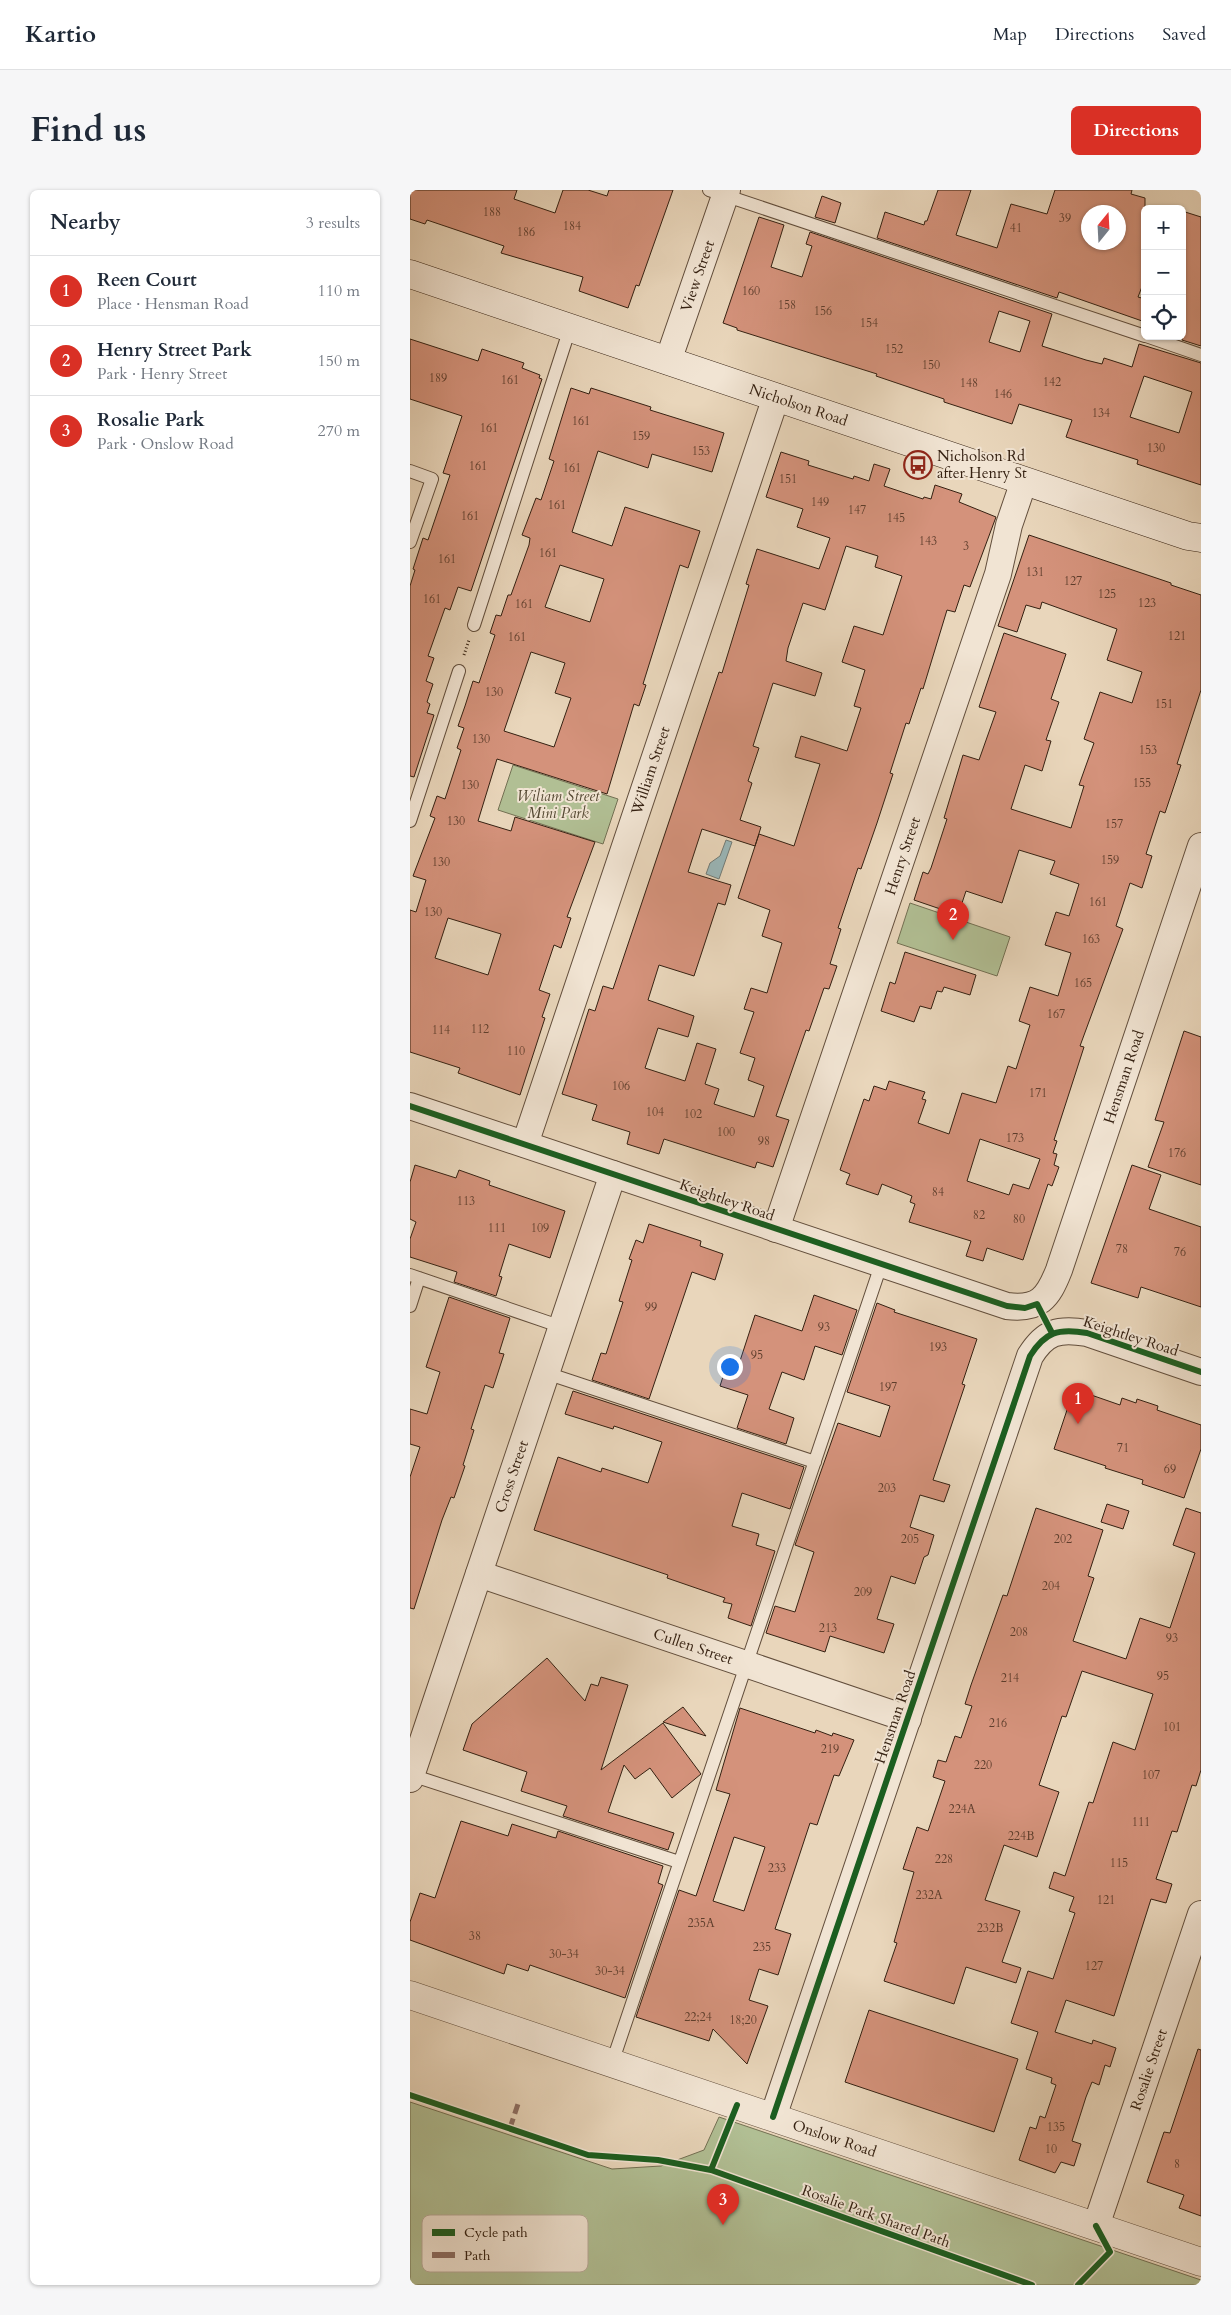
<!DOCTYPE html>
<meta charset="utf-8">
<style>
:root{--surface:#fff;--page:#f6f6f7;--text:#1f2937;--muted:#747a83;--line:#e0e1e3;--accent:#d93025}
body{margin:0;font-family:Cardo,serif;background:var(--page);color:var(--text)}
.controls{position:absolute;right:15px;top:15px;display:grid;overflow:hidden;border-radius:8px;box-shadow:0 1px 4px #0004}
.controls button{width:45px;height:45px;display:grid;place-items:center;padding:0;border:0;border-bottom:1px solid var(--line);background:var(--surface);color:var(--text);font:25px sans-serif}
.compass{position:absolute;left:671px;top:15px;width:45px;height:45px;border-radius:50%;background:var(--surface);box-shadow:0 1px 4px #0004;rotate:18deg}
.you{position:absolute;left:319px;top:1176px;width:18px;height:18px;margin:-12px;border:4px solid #fff;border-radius:50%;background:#1a73e8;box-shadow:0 0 0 8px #1a73e833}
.badge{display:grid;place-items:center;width:32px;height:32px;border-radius:50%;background:var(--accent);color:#fff;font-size:16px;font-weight:700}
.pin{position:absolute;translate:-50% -41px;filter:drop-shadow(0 1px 2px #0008)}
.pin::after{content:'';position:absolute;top:26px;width:18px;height:15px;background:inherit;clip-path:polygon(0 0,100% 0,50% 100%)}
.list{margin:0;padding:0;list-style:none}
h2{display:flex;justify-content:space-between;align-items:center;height:65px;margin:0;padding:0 20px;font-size:21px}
h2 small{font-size:16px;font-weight:400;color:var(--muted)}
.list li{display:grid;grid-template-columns:32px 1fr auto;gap:15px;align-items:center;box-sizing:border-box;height:70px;padding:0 20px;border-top:1px solid var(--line)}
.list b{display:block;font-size:19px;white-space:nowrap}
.list p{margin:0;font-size:16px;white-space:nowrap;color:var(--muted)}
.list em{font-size:16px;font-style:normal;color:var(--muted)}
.icon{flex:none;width:28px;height:28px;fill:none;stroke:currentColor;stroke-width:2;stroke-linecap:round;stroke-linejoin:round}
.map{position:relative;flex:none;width:791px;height:2095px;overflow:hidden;border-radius:8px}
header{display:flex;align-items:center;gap:30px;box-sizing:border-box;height:70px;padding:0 25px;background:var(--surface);border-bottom:1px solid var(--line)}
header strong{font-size:24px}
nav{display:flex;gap:28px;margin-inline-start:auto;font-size:18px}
.intro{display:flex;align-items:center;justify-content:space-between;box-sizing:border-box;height:120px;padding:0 30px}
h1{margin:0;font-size:35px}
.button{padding:12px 22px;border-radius:8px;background:var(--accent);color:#fff;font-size:18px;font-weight:700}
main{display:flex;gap:30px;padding:0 30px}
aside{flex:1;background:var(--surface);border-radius:8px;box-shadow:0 1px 4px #0004}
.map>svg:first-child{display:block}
.green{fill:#b1bf94;stroke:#737053}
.water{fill:#9ab7b9;stroke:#727b76}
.building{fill:#d4927b;stroke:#352112;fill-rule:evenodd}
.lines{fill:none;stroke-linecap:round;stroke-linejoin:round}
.service-casing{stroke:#624e3c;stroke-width:14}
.minor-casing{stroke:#624e3c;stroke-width:28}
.tertiary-casing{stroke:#624e3c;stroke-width:29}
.secondary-casing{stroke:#352112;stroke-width:29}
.path{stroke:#352112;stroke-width:3;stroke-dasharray:1 2.5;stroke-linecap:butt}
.service{stroke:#f1e4d3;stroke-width:12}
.minor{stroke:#f1e4d3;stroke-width:26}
.tertiary{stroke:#f1e4d3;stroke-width:28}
.secondary{stroke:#f1e4d3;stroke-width:28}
.quiet{stroke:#8d6e63;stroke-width:5;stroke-dasharray:10 5;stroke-linecap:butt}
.cycleway-casing{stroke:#f1e4d3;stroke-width:9}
.cycleway{stroke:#1b5e20;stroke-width:6}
.labels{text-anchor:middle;stroke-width:4;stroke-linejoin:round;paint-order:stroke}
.number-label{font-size:12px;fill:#5d3d2c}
.street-label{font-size:15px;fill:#352112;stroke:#f1e4d3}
.poi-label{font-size:15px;fill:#352112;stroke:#f1e4d3;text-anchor:start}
.park-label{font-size:15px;font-style:italic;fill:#544832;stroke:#f1e4d3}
.key{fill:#f1e4d3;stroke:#b9aa99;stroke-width:1}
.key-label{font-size:14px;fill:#352112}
</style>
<header>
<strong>Kartio</strong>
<nav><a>Map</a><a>Directions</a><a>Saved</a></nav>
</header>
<div class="intro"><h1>Find us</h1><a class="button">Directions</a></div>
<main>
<aside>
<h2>Nearby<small>3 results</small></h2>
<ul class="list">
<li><span class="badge">1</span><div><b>Reen Court</b><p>Place · Hensman Road</p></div><em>110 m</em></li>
<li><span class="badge">2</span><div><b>Henry Street Park</b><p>Park · Henry Street</p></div><em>150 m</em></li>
<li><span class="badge">3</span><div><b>Rosalie Park</b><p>Park · Onslow Road</p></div><em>270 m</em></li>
</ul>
</aside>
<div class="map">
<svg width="791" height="2095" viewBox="0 0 791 2095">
<rect width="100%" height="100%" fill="#e9d6bb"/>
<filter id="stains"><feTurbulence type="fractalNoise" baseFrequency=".004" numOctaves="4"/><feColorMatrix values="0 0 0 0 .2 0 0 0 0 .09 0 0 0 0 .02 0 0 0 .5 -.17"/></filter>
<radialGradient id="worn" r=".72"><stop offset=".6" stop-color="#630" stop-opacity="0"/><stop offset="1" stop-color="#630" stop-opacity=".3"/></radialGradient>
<path class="green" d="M103 575 208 609 193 654 88 620Z
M500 713 600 747 587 786 487 753Z
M0 1912 202 1979 251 1976 294 1960 309 1927 791 2090V2095H0Z"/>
<path class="water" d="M316 650 322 652 309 689 296 684 300 673 310 666Z"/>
<path class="building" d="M0 0H107L104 9 145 23 153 0H178L197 6 199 0H263L229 96 226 95 218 118 169 101 173 87 91 63 94 56 17 30 15 34 0 29Z
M528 0H561L546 45 587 58 601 14 637 24 645 0H722L721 4 735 8V89L728 107 735 109V132L649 102 647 108 467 48 475 22 514 35 515 31H517ZM678 22H708V52H678Z
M412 6 431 13 425 33 405 27Z
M772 21 791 27V156L772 150Z
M349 27 374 35 361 77 392 87 402 56 396 54 400 42 642 124 632 156 676 170 692 174 694 168 722 177 729 154 791 173V295L727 274 728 270 656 247 662 230 609 214 602 234 534 212V209L466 186 467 184 327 140V138L313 133ZM589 121 620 131 610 162 579 152ZM734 186 782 202 769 243 720 227Z
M0 149 68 171 72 159 114 173 112 178 130 185 129 188 132 189 61 401 48 397 40 420 35 418 18 466 24 468 16 491 23 494 17 512 20 514 17 523 24 525 4 587 0 586V396L5 380 3 379 13 348 18 350 40 285 33 283 52 226 0 209Z
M161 198 179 204 181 198 241 217 240 220 314 243 302 282 242 264 238 278 188 261 162 342 202 356 215 317 290 341 278 378 270 375 233 494 236 495 229 516 224 514 197 604 87 569 68 631 101 641 105 627 185 652 157 727 161 728 151 758 144 755 129 800 140 804 132 827 135 828 110 905 48 883 50 878 0 862V720L6 722 16 690 3 686 25 628 20 626 27 606 35 609 51 560 47 558 54 538 48 536 55 516 63 491 69 493 85 445 80 443 86 425 91 426 98 405H101L119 355 120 348 112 345 126 308 131 310 144 271 139 269ZM150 375 194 389 180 432 135 417ZM121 462 155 473 145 503 161 508 144 557 94 541ZM38 728 91 744 78 785 25 768Z
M371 262 399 271 398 275 443 289 444 286 459 291 464 274 480 279 474 296 513 309 514 307 521 309 525 295 552 304 549 312 586 327 560 397 554 395 545 422 537 420 513 499 511 498 499 534 496 533 480 583 483 584 467 633 451 679 448 678 428 738 431 739 420 774 427 776 419 799 414 798 399 841 396 840 366 926 379 930 363 977 347 972 345 978 254 949 249 964 217 954 220 942 182 930 187 915 152 904 179 819 185 821 193 796 203 799 309 482 312 483 339 395 336 394 347 359 409 379 420 348 387 337 393 319 356 307ZM436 356 468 366 465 377 492 386 473 445 444 436 432 472 455 480 444 516 451 518 437 561 391 546 385 567 410 574 384 656 349 644 328 708 360 720 352 746 372 753 357 803 341 798 334 819 344 822 330 863 345 868 338 890 354 896 344 927 304 914 309 899 295 894 306 859 287 853 275 891 235 878 248 838 278 847 284 826 238 810 249 775 284 786 308 713 315 715 321 695 278 682 292 639 345 656 351 637 330 630 342 593 338 591 349 558 343 556 363 493 405 506 412 483 376 471 378 458 393 413 415 420Z
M619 345 761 393V395L791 405V500L767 574 771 575 755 623 750 621 736 664 742 666 732 698 720 693 706 736 713 739 670 856 674 857 644 950 647 951 643 963 647 964 644 975 649 977 642 996 638 994 613 1070 577 1058 573 1071 556 1066 561 1051 499 1032 505 1014 500 1012 502 1006 472 994 468 1005 436 994 440 984 430 980 454 909 459 911 464 896 476 900 479 891 515 902 512 909 516 910 508 933 539 944 552 903 586 913 598 876 606 879 620 835 609 831 620 797 648 806 661 763 635 755 646 722 659 726 669 694 640 684 645 671 609 660 592 713 556 701 548 725 504 710 513 682 518 684 521 678 537 629 534 628 553 565 569 570 586 522 569 517 594 443 656 464 641 509 649 512 636 550 641 551 632 581 615 575 601 619 661 638 674 596 669 595 684 553 674 549 690 502 722 513 732 482 697 470 707 439 632 412 630 419 616 415 607 442 588 436ZM570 949 630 969 619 999 603 994 599 1005 557 991Z
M495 762 566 785 560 805 534 797 532 802 527 801 521 819 510 816 504 832 471 821 480 792 485 794Z
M774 841 791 847V995L738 977 754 932 745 930Z
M5 975 46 988 49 980 80 991 79 995 155 1021 140 1068 99 1054 89 1086 92 1087 86 1106 44 1092 47 1082 0 1067V1049L6 1032 0 1029V992Z
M722 975 751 985 739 1019 791 1037V1117L731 1097 728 1108 681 1093Z
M239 1034 291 1051 290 1056 313 1064 305 1090 282 1082 239 1209 182 1190 191 1163 196 1164 213 1112 209 1111 222 1070 219 1069 226 1050 233 1053Z
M404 1105 447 1120 432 1165 405 1156 394 1190 372 1182 359 1219 384 1228 376 1254 327 1238 338 1205 310 1196 317 1174 328 1177 345 1125 392 1141Z
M39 1107 100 1128 89 1163 94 1164 83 1198 75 1195 61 1239 64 1240 53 1275 55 1276 44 1308 41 1307 32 1330 4 1419 0 1418V1287L10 1257 0 1254V1219L17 1224 30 1182 16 1177Z
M467 1113 485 1120 484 1122 567 1149 552 1194 555 1195 523 1290 540 1295 534 1312 510 1305 500 1337 524 1345 518 1365 514 1367 505 1394 481 1386 467 1429 484 1434 474 1463 420 1446 415 1462 356 1443 365 1416 385 1422 404 1362 385 1355 428 1233 470 1247 480 1216 437 1202Z
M664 1199 710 1215 712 1208 726 1213 727 1209 748 1216 747 1220 791 1235V1259L774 1308 732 1294 733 1290 695 1278 696 1276 644 1259Z
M163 1201 394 1277 380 1319 332 1303 322 1336 349 1344 346 1355 365 1361 341 1436 318 1428 322 1414 313 1412 315 1408 257 1388 258 1385 124 1340 148 1267 191 1282 192 1278 238 1293 252 1252 204 1236 203 1239 155 1224Z
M697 1314 719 1321 713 1339 691 1332Z
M626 1318 693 1340 678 1386 684 1388 663 1451 716 1469 730 1428 760 1438 785 1363 763 1355 776 1318 791 1323V1580L786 1596 782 1595 767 1642 762 1641 746 1689 762 1694 756 1713 741 1709 704 1826 656 1810 645 1842 682 1854 683 1850 706 1858 700 1877 695 1875 689 1895 682 1892 676 1907 662 1951 671 1954 664 1976 651 1972 645 1983 609 1970 620 1937 626 1939 630 1926 635 1928 646 1895 641 1893 642 1888 616 1879 628 1842 601 1833 618 1781 643 1789 665 1723 659 1721 664 1707 639 1698 644 1682 655 1686 679 1612 683 1613 703 1552 725 1560 743 1504 672 1481 656 1527 652 1526 629 1595 649 1602 627 1667 594 1655 575 1710 610 1721 592 1772 611 1778 606 1793 556 1777 544 1814 474 1791 487 1753 484 1752 504 1682 493 1679 507 1637 518 1641 535 1591 523 1587 528 1570 536 1572 545 1546 551 1548 562 1516 555 1514 561 1495 593 1405 597 1406Z
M137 1468 175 1511 181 1494 188 1496 191 1487 218 1495 191 1580 253 1533 291 1584 262 1608 240 1578 225 1589 214 1575 198 1622 264 1643 258 1660 153 1626 157 1616 111 1601 117 1582 53 1560 62 1534Z
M273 1517 296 1546 253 1532Z
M330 1518 405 1543 406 1540 422 1546 423 1543 444 1550 429 1586 424 1585 407 1635 400 1633 365 1739 381 1744 368 1785 349 1779 339 1810 358 1816 337 1874 303 1839 299 1851 226 1827 269 1700 286 1706 320 1604 306 1600ZM324 1647 355 1657 334 1721 303 1711Z
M51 1631 98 1646 102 1634 142 1647 146 1648 148 1641 253 1676 248 1693 253 1695 215 1808 120 1775 118 1781 97 1774 94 1784 0 1750V1732L10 1703 25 1708Z
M459 1820 608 1869 584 1942 435 1892Z
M788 1859 791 1860V2026L769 2018 774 2005 737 1992 754 1942 760 1943Z"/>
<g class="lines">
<defs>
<path id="service" d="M299 0 735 146
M736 146 791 165
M0 281 22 289 0 352
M64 435 160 138
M0 631 49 481
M0 1085 152 1137
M0 1116 9 1088
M136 1183 405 1272
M1 1585 269 1672
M202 1873 471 1075"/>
<g id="minor">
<path id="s1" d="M258 171 317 0"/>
<path id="s2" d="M0 916 597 1116C629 1120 638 1108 649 1080L791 656"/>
<path id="s3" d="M115 954 366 207"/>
<path id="s4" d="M366 1039 588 384 599 335 614 291"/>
<path id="s5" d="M69 1384 498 1529"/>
<path id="s6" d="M0 1589 203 984"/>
<path d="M363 1927 620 1166C635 1142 648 1138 677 1143L791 1182"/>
<path id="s7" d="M686 2036 791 1724"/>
</g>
<g id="tertiary">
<path id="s8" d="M0 1805 791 2072"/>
</g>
<g id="secondary">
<path id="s9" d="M0 84 778 346 791 348"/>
</g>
</defs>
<use href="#service" class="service-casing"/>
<use href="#minor" class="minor-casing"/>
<use href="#tertiary" class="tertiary-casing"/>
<use href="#secondary" class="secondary-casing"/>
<path class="path" d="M54 465 59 450"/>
<use href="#service" class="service"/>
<use href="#minor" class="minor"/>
<use href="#tertiary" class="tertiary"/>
<use href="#secondary" class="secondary"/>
<path class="quiet" d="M100 1938 109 1911"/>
<defs>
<path id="cycleway" d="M0 916 597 1116 615 1118 627 1114 642 1143
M0 1905 178 1965 248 1970 301 1980 622 2095
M363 1927 620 1166C635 1142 648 1138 677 1143L791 1182
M301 1980 327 1915
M668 2095 700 2062 686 2036"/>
</defs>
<use href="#cycleway" class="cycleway-casing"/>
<use href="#cycleway" class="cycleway"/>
</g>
<defs>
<symbol id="bus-ring" viewBox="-11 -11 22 22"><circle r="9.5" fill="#f1e4d3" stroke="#8f2418" stroke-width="1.5"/><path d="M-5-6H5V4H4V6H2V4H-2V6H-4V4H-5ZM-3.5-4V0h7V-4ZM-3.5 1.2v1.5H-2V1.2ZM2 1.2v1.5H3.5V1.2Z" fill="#8f2418"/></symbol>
</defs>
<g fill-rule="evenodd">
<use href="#bus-ring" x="492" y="259" width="32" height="32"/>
</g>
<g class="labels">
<g class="number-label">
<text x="82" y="26">188</text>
<text x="655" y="32">39</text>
<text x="162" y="40">184</text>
<text x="606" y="42">41</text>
<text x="116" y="46">186</text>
<text x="341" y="105">160</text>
<text x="377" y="119">158</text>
<text x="413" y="125">156</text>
<text x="459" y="137">154</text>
<text x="484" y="163">152</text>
<text x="521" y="179">150</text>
<text x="28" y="192">189</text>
<text x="100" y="194">161</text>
<text x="642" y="196">142</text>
<text x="559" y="197">148</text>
<text x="593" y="208">146</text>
<text x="691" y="227">134</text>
<text x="171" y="235">161</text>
<text x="79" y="242">161</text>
<text x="231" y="250">159</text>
<text x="746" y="262">130</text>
<text x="291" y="265">153</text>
<text x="68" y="280">161</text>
<text x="162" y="282">161</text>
<text x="378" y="293">151</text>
<text x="410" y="316">149</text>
<text x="147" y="319">161</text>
<text x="447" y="324">147</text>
<text x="60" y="330">161</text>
<text x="486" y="332">145</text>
<text x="518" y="355">143</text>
<text x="556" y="360">3</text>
<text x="138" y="367">161</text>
<text x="37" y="373">161</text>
<text x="625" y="386">131</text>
<text x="663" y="395">127</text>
<text x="697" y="408">125</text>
<text x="22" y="413">161</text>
<text x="737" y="417">123</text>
<text x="114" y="418">161</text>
<text x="767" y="450">121</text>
<text x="107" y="451">161</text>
<text x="84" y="506">130</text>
<text x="754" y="518">151</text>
<text x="71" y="553">130</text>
<text x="738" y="564">153</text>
<text x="732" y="597">155</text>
<text x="60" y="599">130</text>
<text x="46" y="635">130</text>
<text x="704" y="638">157</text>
<text x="700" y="674">159</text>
<text x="31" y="676">130</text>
<text x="688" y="716">161</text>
<text x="23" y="726">130</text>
<text x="681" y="753">163</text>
<text x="673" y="797">165</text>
<text x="646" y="828">167</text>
<text x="70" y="843">112</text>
<text x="31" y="844">114</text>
<text x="106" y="865">110</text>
<text x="211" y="900">106</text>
<text x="628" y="907">171</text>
<text x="245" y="926">104</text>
<text x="283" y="928">102</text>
<text x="316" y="946">100</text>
<text x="605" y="952">173</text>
<text x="354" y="955">98</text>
<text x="767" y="967">176</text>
<text x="528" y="1006">84</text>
<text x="56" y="1015">113</text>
<text x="569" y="1029">82</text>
<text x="609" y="1033">80</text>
<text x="87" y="1042">111</text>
<text x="130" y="1042">109</text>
<text x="712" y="1063">78</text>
<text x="770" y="1066">76</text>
<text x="241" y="1121">99</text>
<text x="414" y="1141">93</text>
<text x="528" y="1161">193</text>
<text x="347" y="1169">95</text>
<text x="478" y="1201">197</text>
<text x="713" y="1262">71</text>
<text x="760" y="1283">69</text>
<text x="477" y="1302">203</text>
<text x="500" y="1353">205</text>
<text x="653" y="1353">202</text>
<text x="641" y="1400">204</text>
<text x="453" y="1406">209</text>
<text x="418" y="1442">213</text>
<text x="609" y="1446">208</text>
<text x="762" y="1452">93</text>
<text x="753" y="1490">95</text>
<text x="600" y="1492">214</text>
<text x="588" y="1537">216</text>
<text x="762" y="1541">101</text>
<text x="420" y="1563">219</text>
<text x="573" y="1579">220</text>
<text x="741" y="1589">107</text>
<text x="552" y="1623">224A</text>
<text x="731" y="1636">111</text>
<text x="611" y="1650">224B</text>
<text x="534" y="1673">228</text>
<text x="709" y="1677">115</text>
<text x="367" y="1682">233</text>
<text x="519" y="1709">232A</text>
<text x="696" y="1714">121</text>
<text x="291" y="1737">235A</text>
<text x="580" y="1742">232B</text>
<text x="65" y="1750">38</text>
<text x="352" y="1761">235</text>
<text x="154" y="1768">30-34</text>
<text x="684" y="1780">127</text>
<text x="200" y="1785">30-34</text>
<text x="288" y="1831">22;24</text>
<text x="333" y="1834">18;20</text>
<text x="646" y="1941">135</text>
<text x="641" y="1963">10</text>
<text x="767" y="1978">8</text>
</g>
<g class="street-label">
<text dy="5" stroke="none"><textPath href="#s1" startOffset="90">View Street</textPath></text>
<text dy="5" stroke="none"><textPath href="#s9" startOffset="410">Nicholson Road</textPath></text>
<text dy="5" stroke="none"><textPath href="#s3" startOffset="394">William Street</textPath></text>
<text dy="5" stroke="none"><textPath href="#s4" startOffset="394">Henry Street</textPath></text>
<text dy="5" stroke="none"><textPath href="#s2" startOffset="904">Hensman Road</textPath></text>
<text transform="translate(317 1010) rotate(19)" y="5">Keightley Road</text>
<text transform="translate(721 1146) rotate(18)" y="5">Keightley Road</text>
<text dy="5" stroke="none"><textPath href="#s6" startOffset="319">Cross Street</textPath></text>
<text dy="5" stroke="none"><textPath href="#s5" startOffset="226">Cullen Street</textPath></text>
<text transform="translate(485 1527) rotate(-71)" y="5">Hensman Road</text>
<text dy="5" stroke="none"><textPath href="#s7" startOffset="165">Rosalie Street</textPath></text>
<text dy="5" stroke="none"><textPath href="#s8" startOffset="448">Onslow Road</textPath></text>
<text transform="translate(466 2026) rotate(20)" y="5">Rosalie Park Shared Path</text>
</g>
<g class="poi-label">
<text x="527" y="271">Nicholson Rd<tspan x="527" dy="17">after Henry St</tspan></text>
</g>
<g class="park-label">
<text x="148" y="611">Wiliam Street<tspan x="148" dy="17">Mini Park</tspan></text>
</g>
</g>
<rect x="12" y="2025" width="166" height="57" rx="8" class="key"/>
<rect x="22" y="2039" width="23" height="7" fill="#1b5e20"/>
<rect x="22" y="2062" width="23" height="6" fill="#8d6e63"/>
<g class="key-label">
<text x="54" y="2047">Cycle path</text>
<text x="54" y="2070">Path</text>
</g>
<rect width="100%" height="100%" filter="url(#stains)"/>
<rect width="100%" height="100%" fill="url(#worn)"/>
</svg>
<div class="controls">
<button>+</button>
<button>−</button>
<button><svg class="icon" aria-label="locate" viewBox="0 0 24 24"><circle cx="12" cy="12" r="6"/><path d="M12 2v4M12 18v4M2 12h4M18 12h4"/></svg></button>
</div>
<svg class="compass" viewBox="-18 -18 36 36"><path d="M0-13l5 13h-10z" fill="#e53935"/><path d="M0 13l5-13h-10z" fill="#747a83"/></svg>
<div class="you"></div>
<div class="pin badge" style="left:668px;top:1234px">1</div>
<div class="pin badge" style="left:543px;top:750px">2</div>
<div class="pin badge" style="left:313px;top:2035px">3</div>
</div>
</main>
